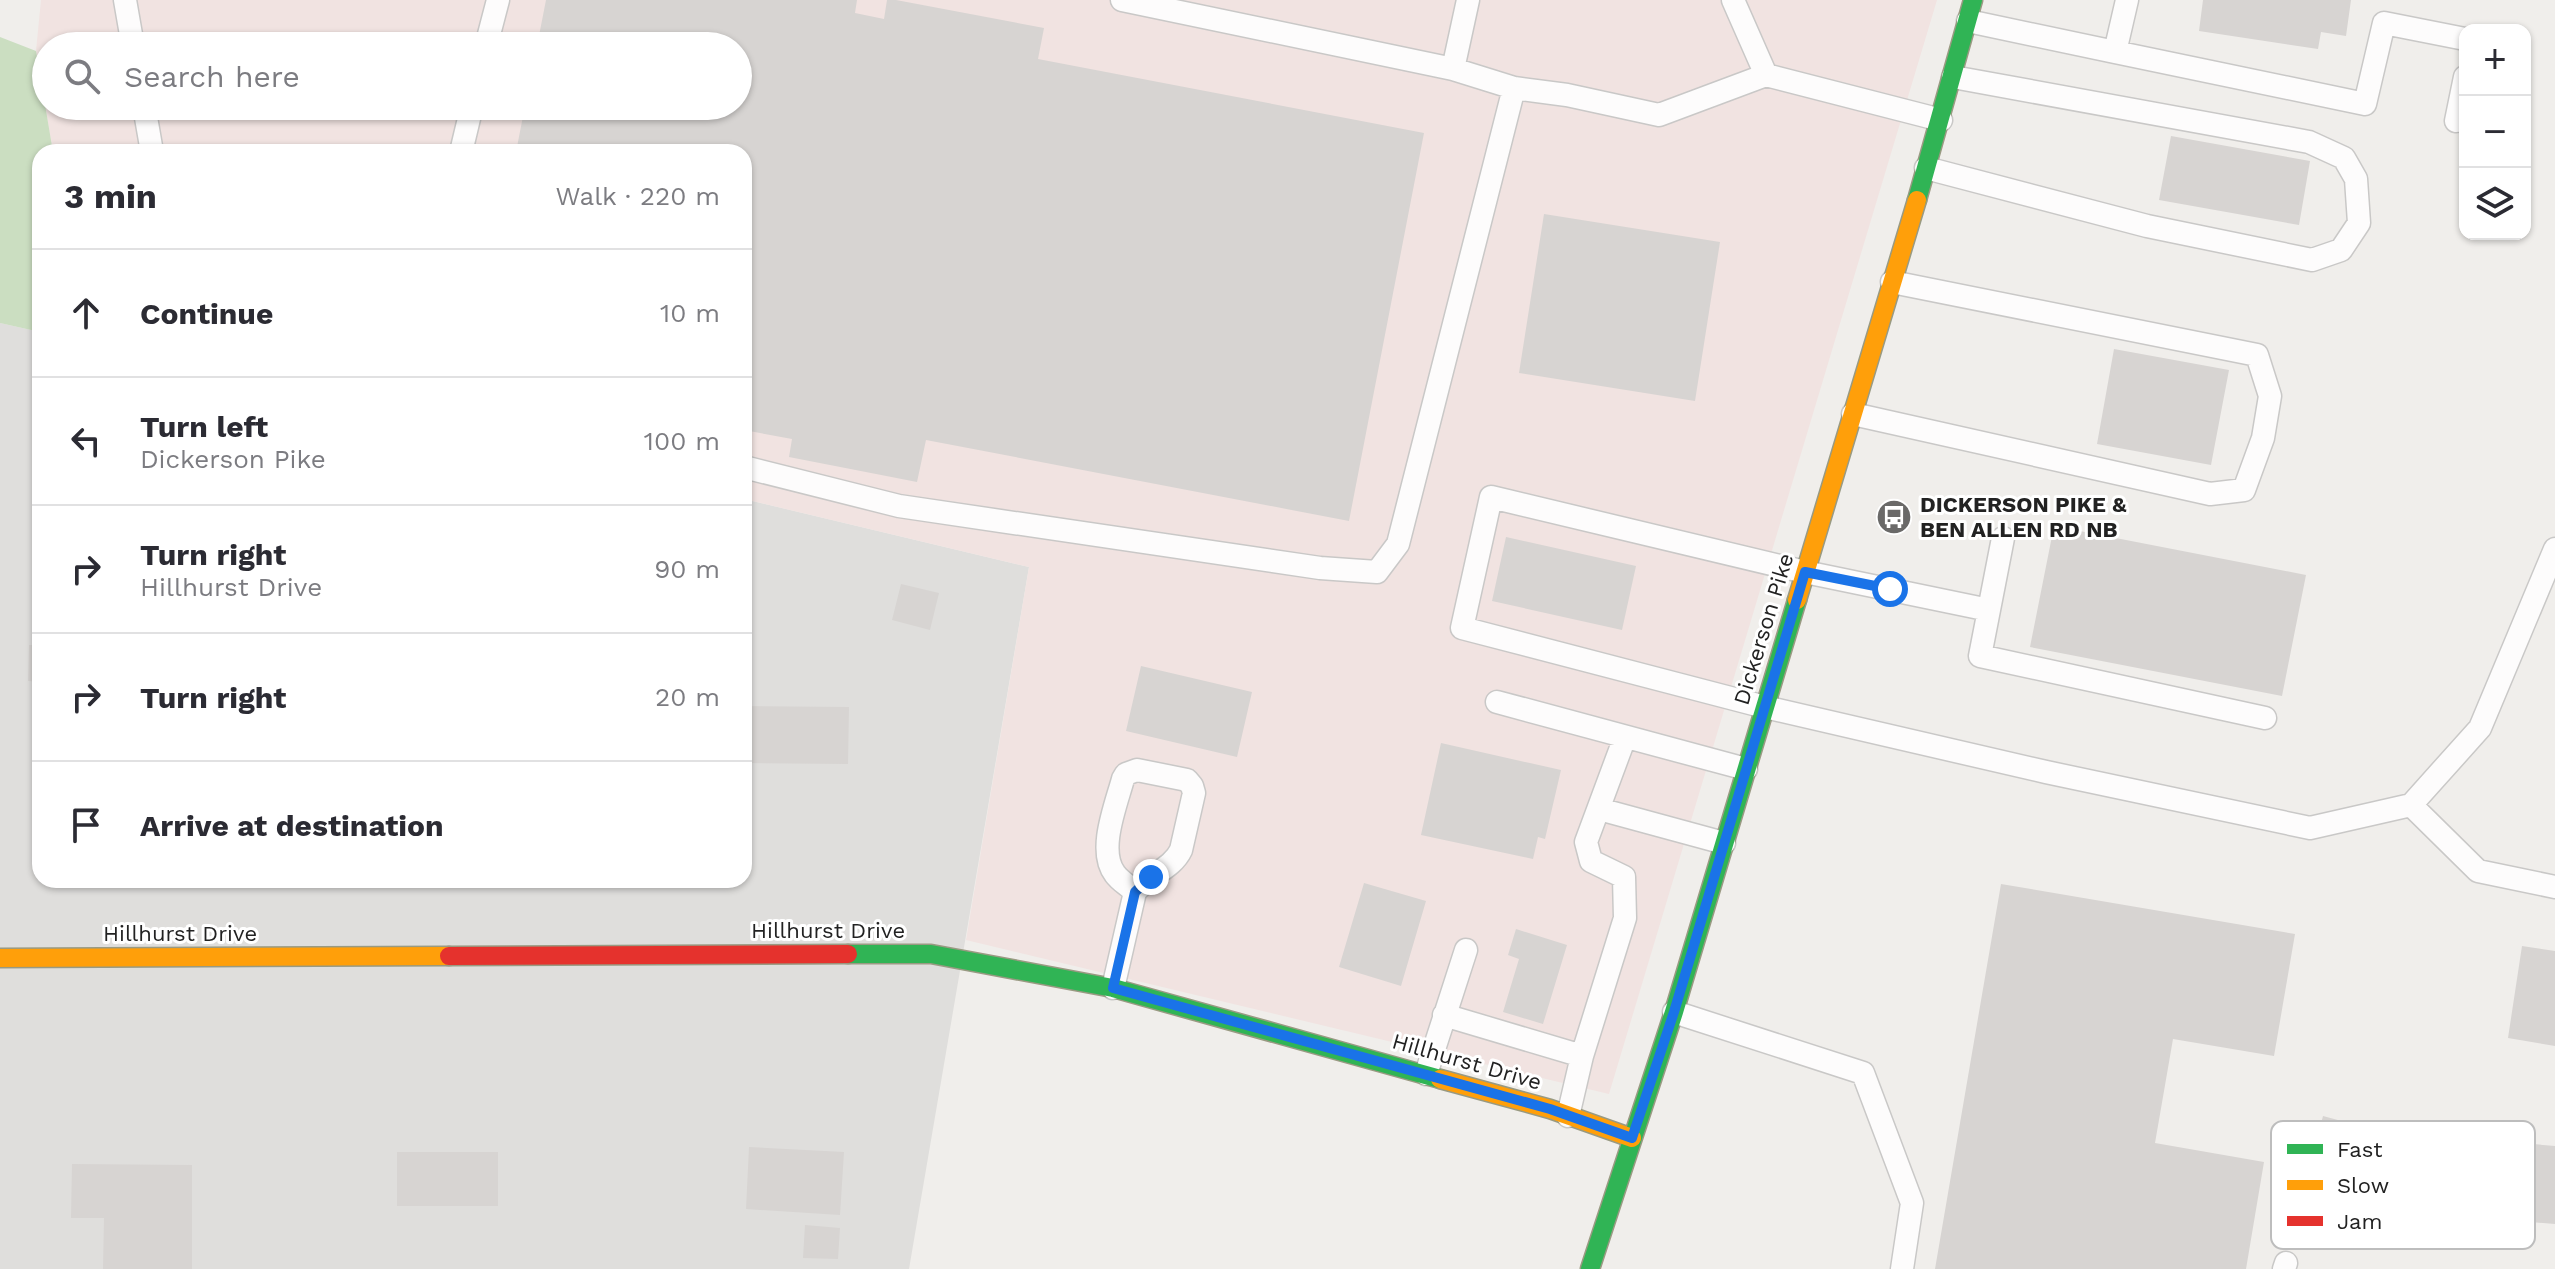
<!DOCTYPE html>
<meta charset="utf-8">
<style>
:root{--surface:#fff;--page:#f2f2f3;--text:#2b2b33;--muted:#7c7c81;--line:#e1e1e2}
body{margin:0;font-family:"Work Sans",sans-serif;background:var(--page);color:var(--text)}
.controls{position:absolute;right:24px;top:24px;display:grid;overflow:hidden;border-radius:16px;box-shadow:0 2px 6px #0004}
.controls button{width:72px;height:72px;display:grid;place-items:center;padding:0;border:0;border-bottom:2px solid var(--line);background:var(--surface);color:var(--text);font:40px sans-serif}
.stop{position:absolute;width:24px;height:24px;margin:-18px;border:6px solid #1a73e8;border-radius:50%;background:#fff}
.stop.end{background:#1a73e8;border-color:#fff;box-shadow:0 2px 8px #0008}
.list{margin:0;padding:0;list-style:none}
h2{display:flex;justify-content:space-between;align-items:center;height:104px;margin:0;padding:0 32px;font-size:34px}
h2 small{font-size:26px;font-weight:400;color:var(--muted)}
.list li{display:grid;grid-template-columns:52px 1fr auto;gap:24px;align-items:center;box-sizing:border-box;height:128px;padding:0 32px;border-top:2px solid var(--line)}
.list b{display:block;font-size:30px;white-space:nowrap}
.list p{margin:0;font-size:26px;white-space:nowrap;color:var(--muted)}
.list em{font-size:26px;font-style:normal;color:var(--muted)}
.icon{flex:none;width:44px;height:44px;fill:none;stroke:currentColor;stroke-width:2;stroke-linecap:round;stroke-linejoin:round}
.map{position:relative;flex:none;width:2555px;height:1269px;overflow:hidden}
.search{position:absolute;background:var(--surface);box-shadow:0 2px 6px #0004;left:32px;top:32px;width:720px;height:88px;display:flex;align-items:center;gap:20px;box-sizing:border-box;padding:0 28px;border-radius:44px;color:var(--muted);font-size:30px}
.panel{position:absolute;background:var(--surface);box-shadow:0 2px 6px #0004;left:32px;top:144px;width:720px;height:744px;border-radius:24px}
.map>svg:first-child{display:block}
.residential{fill:#dfdedc}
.commercial{fill:#f1e3e1;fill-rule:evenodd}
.forest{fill:#cbdec1}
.building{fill:#d7d4d2}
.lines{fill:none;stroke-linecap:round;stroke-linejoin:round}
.lane-casing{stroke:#c9c8c7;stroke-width:25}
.fast-casing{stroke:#999a82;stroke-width:21}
.slow-casing{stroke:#999a82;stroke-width:21}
.jam-casing{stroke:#999a82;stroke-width:21}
.lane{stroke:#fdfcfc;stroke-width:22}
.fast{stroke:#30b455;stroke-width:18}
.slow{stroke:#ff9f0a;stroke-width:18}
.jam{stroke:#e5322d;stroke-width:18}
.route{stroke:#1a73e8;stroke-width:10}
.labels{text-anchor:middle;stroke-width:6;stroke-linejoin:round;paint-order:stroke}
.poi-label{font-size:22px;font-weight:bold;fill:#222;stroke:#fff;text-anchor:start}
.street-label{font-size:22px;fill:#222;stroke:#fff}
.key{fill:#fff;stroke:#bdbdbd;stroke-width:2}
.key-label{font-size:22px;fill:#222}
</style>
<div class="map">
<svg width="2555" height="1269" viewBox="0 0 2555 1269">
<rect width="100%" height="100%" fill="#f0eeeb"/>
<path class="residential" d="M0 323 40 332V880H744V499L1029 567 909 1269H0Z"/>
<path class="commercial" d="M41 0H1937L1609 1094 966 940 1029 567 744 499V152H53L36 51ZM46 46H738V106H46Z"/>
<path class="forest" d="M0 37 36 51 53 152H40V332L0 323Z"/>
<path class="building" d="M546 0H857L855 13 884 19 887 0H896L1044 28 1038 59 1424 133 1349 521 926 440 917 482 789 457 792 439 744 430V152H516L525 106H738V46H537Z
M2203 0H2351L2346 36 2321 32 2318 49 2199 31Z
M2171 136 2310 161 2299 225 2159 200Z
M1544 214 1720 242 1695 401 1519 373Z
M2114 349 2229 370 2211 465 2097 444Z
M2054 526 2306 575 2282 696 2030 647Z
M1506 537 1636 566 1622 630 1492 601Z
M901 584 939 593 930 630 892 620Z
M29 645H40V682L28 681Z
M1141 666 1252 692 1237 757 1126 731Z
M744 706 849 707 848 764 744 763Z
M1441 743 1561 770 1545 839 1538 837 1533 859 1421 835Z
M1364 883 1426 901 1401 986 1339 967Z
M2001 884 2295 934 2274 1056 2173 1039 2155 1143 2264 1162 2246 1269H1935Z
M1516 929 1567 945 1543 1024 1503 1012 1519 959 1508 955Z
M2522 946 2555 951V1046L2508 1038Z
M2323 1116 2397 1136 2379 1205 2305 1185Z
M2453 1137 2555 1146V1224L2446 1215Z
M749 1147 844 1152 840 1215 746 1209Z
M397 1152H498V1206H397Z
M72 1164 192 1165V1269H103L104 1218H71Z
M805 1225 840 1228 838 1259 803 1258Z"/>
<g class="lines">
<defs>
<path id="lane" d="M125 0 133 46
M1122 0 1453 69 1514 88 1567 95 1659 115 1766 75 1733 0
M1968 21 2115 52 2127 0
M486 46 498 0
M2115 52 2365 104 2384 23 2465 39
M1453 69 1468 0
M1766 75 1941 120
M144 106 152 152
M2456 121 2465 77
M461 152 472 106
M1926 168 2147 226 2312 260 2341 250 2359 223 2356 179 2344 158 2309 142 1953 77
M1853 414 2210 494 2244 490 2263 438 2270 396 2257 355 1892 282
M744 467 899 506 1320 568 1377 572 1398 544 1514 88
M2003 538 1980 656 2265 718
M1989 610 1805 572 1491 497 1462 628 1765 707 2046 772 2310 828 2411 805 2480 728 2555 549
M1497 702 1746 769
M2411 805 2478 871 2555 887
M1599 809 1724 843
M1113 988 1135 892C1148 875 1172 869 1181 850L1194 793 1192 786 1187 780 1137 770 1126 774 1123 779C1116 805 1097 851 1115 874 1120 881 1129 886 1135 892
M1674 1012 1863 1073 1912 1203 1902 1269
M1444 1015 1582 1056
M1426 1074 1466 950
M1568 1116 1582 1056 1625 918 1624 877 1591 861 1586 842 1625 737
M2284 1269 2286 1263"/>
<path id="fast" d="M1917 200 1973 0
M848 954H931L1113 988 1440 1079
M1590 1269 1674 1012 1797 600"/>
<path id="slow" d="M1797 600 1917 200
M0 958 449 956
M1440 1079 1550 1109 1632 1138"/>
<path id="jam" d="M449 956 848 954"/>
</defs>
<use href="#lane" class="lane-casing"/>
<use href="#fast" class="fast-casing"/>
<use href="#slow" class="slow-casing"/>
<use href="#jam" class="jam-casing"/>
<use href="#lane" class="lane"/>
<use href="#fast" class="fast"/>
<use href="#slow" class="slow"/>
<use href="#jam" class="jam"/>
</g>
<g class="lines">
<path class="route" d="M1151 877 1135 892 1113 988 1550 1109 1632 1138 1674 1012 1805 572 1890 589"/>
</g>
<defs>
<symbol id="bus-disc" viewBox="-11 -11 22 22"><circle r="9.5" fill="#6a6968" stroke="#fff"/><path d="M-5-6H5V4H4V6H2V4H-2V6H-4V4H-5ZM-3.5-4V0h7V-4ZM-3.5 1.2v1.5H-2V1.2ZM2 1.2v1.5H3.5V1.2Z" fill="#fff"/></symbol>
</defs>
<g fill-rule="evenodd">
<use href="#bus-disc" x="1874" y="497" width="40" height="40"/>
</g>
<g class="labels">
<g class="poi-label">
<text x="1920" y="512">DICKERSON PIKE &amp;<tspan x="1920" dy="25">BEN ALLEN RD NB</tspan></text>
</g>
<g class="street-label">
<text transform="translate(1763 629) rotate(-73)" y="8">Dickerson Pike</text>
<text x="828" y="938">Hillhurst Drive</text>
<text x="180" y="941">Hillhurst Drive</text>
<text transform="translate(1467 1061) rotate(16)" y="8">Hillhurst Drive</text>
</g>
</g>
<rect x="2271" y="1121" width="264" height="128" rx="12" class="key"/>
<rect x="2287" y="1144" width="36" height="10" fill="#30b455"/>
<rect x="2287" y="1180" width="36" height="10" fill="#ff9f0a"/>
<rect x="2287" y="1216" width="36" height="10" fill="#e5322d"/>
<g class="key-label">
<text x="2337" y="1157">Fast</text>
<text x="2337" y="1193">Slow</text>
<text x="2337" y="1229">Jam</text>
</g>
</svg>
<div class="controls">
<button>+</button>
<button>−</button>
<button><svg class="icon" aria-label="layers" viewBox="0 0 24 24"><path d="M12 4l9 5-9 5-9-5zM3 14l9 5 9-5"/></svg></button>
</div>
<div class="stop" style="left:1890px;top:589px"></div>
<div class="stop end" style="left:1151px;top:877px"></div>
<div class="search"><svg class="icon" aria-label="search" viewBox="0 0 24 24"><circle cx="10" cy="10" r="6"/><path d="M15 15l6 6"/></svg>Search here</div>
<section class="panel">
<h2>3 min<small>Walk · 220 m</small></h2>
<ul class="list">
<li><svg class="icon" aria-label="ahead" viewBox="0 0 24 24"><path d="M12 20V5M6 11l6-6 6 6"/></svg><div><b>Continue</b></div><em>10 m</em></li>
<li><svg class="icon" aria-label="left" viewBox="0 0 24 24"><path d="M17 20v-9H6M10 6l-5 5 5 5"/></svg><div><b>Turn left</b><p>Dickerson Pike</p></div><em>100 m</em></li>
<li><svg class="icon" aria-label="right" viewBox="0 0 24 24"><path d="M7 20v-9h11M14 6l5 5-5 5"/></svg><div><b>Turn right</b><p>Hillhurst Drive</p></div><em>90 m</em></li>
<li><svg class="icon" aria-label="right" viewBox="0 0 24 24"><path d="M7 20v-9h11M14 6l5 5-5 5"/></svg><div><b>Turn right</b></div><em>20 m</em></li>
<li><svg class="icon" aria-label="arrive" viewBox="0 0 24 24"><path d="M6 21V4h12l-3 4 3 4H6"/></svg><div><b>Arrive at destination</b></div></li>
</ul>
</section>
</div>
